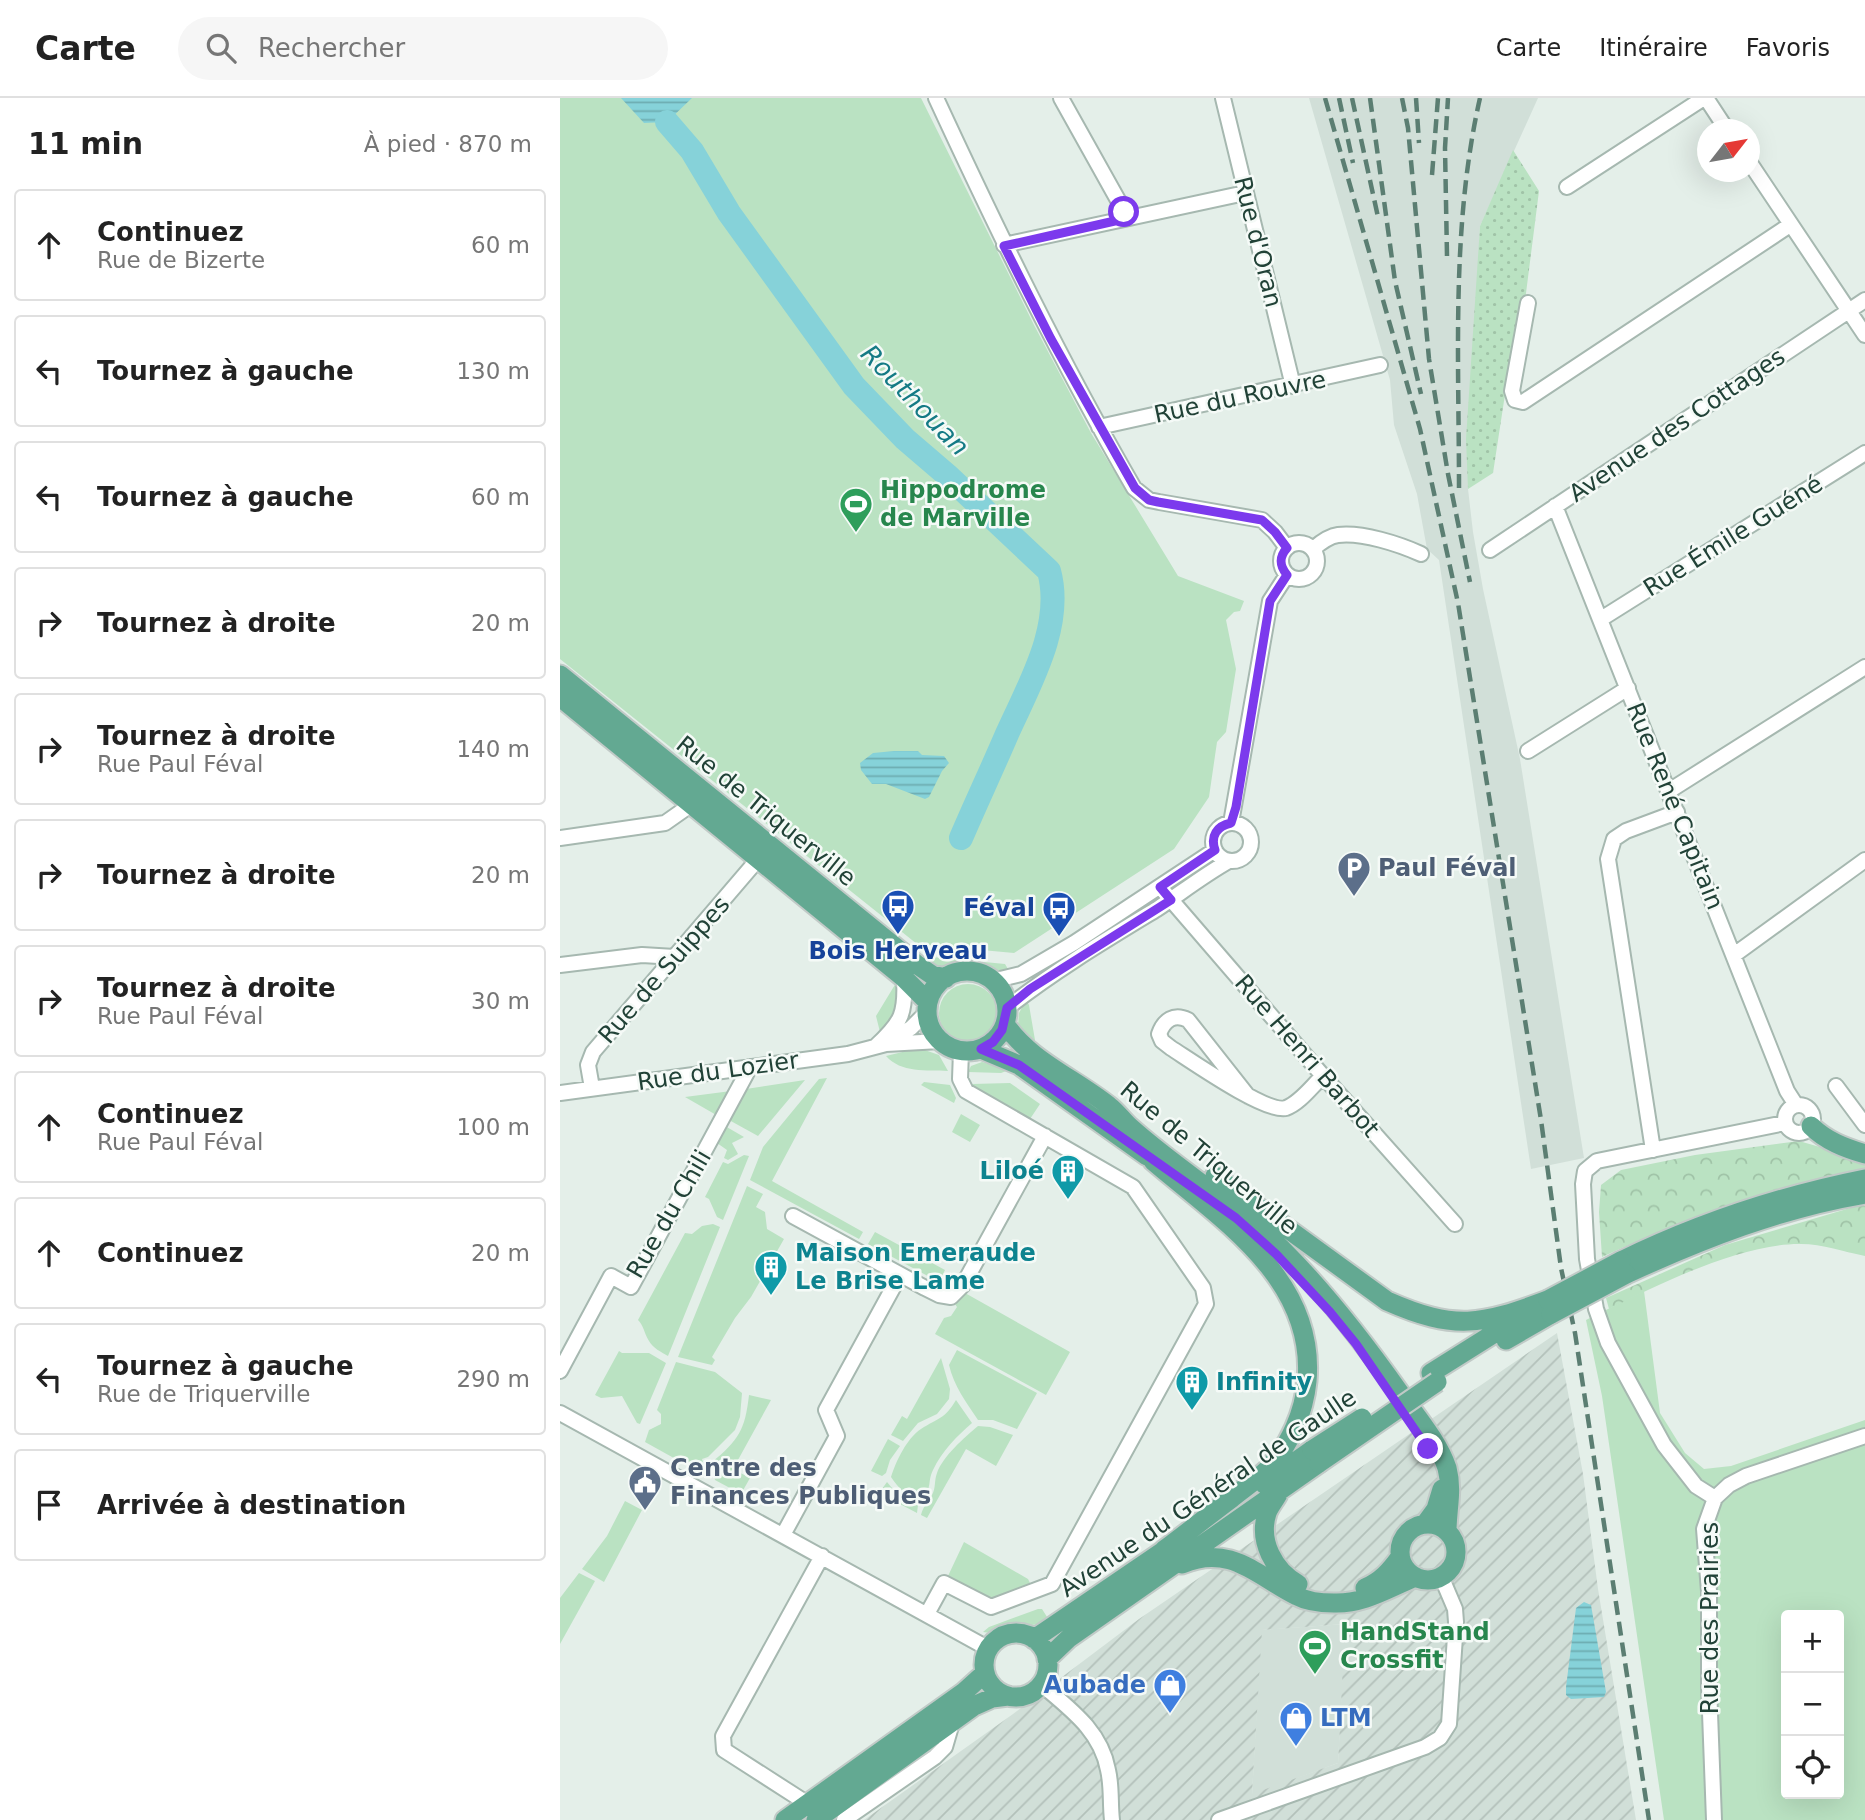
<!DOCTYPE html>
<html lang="fr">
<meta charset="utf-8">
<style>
:root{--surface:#fff;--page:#f6f6f6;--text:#222;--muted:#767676;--line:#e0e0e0}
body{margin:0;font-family:"DejaVu Sans",sans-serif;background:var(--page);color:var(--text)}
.controls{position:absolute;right:21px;bottom:21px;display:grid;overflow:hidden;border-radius:7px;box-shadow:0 7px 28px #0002}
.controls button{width:63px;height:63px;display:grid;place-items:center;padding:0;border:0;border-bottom:2px solid var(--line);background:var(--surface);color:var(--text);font:35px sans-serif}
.compass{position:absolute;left:1137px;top:21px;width:63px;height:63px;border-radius:50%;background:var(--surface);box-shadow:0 7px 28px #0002;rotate:59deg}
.stop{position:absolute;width:21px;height:21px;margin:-16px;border:5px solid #7c3aed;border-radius:50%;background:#fff}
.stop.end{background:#7c3aed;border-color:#fff;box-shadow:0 2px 7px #0008}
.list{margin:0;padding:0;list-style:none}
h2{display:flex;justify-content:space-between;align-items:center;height:91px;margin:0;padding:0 28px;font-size:30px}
h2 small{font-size:23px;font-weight:400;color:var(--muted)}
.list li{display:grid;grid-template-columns:46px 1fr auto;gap:21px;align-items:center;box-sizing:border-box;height:112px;margin:0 14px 14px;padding:0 14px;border:2px solid var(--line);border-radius:7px}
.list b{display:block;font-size:26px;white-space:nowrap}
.list p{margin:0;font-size:23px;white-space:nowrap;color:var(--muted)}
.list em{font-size:23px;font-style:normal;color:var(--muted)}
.icon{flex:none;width:38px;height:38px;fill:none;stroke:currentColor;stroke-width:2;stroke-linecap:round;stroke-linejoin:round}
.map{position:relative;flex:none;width:1305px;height:1722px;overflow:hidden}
header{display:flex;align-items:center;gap:42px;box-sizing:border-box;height:98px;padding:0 35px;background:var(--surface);border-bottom:2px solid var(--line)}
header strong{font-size:33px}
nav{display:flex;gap:38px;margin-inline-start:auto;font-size:24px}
.search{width:490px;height:63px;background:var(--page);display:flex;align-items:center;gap:18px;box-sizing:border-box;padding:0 24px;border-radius:38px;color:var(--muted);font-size:26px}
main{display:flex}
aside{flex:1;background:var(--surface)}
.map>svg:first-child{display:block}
.built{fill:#d1dfd8}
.industrial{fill:url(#industrial-furrows);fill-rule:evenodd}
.green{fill:#bae2c2;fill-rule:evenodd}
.forest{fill:url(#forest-crowns)}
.garden{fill:url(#garden-dots)}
.water{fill:url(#water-rules)}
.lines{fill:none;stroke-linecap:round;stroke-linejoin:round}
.river{stroke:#86d2d9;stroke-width:24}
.minor-casing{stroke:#a6b8b0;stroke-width:18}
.major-casing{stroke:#c1cac7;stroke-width:23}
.minor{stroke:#fff;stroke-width:14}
.major{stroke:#63a992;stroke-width:19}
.rail{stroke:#5b7e72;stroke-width:4.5;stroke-dasharray:14 7;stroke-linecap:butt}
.major-bridge-casing{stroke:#c1cac7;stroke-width:23;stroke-linecap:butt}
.major-bridge{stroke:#63a992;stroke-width:19}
.route{stroke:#7c3aed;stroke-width:9}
.labels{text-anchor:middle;stroke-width:5;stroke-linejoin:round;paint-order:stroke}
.street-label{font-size:24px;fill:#214237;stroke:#f5faf7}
.leisure-label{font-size:24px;font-weight:bold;fill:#27864d;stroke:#f5faf7;text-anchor:start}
.service-label{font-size:24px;font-weight:bold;fill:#4e5e75;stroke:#f5faf7;text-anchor:start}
.transit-label{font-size:24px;font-weight:bold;fill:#164399;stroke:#f5faf7;text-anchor:end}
.culture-label{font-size:24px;font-weight:bold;fill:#0d838f;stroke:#f5faf7;text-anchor:start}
.shop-label{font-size:24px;font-weight:bold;fill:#366cbe;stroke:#f5faf7;text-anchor:end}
.water-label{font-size:26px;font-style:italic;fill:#147a85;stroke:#f5faf7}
</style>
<header>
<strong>Carte</strong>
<div class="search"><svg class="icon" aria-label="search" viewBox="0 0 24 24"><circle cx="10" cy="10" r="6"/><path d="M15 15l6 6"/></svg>Rechercher</div>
<nav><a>Carte</a><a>Itinéraire</a><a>Favoris</a></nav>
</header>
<main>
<aside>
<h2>11 min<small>À pied · 870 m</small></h2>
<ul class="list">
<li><svg class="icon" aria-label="ahead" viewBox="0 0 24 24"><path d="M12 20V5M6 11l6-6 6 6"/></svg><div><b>Continuez</b><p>Rue de Bizerte</p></div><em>60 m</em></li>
<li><svg class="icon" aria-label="left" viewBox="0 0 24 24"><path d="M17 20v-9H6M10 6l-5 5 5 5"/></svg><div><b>Tournez à gauche</b></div><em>130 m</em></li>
<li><svg class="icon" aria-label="left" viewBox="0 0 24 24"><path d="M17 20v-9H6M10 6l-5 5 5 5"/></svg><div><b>Tournez à gauche</b></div><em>60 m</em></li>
<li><svg class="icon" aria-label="right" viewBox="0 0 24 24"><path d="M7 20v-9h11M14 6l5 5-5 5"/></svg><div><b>Tournez à droite</b></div><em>20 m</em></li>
<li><svg class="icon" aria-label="right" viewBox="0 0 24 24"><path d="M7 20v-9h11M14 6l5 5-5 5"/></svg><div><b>Tournez à droite</b><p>Rue Paul Féval</p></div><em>140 m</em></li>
<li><svg class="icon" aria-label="right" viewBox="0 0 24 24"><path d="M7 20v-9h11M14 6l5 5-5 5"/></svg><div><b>Tournez à droite</b></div><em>20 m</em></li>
<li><svg class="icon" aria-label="right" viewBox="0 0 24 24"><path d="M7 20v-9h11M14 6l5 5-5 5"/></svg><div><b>Tournez à droite</b><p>Rue Paul Féval</p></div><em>30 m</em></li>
<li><svg class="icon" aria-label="ahead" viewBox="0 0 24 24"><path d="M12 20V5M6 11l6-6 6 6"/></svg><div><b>Continuez</b><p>Rue Paul Féval</p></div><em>100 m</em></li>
<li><svg class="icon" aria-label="ahead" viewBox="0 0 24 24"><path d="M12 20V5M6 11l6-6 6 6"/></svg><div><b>Continuez</b></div><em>20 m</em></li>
<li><svg class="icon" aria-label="left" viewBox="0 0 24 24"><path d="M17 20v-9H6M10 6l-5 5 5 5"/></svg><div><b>Tournez à gauche</b><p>Rue de Triquerville</p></div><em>290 m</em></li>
<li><svg class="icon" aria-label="arrive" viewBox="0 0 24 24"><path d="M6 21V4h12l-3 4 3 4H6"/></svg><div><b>Arrivée à destination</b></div></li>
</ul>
</aside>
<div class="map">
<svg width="1305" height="1722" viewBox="0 0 1305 1722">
<defs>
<pattern id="industrial-furrows" width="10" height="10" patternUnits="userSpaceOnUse" patternTransform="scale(1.75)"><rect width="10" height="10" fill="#d1dfd8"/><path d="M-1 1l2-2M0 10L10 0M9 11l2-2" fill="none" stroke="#b3c1ba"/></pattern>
<pattern id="forest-crowns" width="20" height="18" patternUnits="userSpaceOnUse" patternTransform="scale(1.75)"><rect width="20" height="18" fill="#bae2c2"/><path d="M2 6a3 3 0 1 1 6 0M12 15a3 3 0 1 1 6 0" fill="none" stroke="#a0c3a7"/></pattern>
<pattern id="garden-dots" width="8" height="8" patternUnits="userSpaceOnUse" patternTransform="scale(1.75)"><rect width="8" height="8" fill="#bae2c2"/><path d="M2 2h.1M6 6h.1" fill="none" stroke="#a0c3a7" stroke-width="1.8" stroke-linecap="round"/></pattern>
<pattern id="water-rules" width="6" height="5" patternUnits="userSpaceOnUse" patternTransform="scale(1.75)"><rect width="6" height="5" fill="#86d2d9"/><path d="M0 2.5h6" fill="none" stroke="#6dacb1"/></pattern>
</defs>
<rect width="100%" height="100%" fill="#e4efe9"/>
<path class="built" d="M749 0H978L920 128 908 391 913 434 923 491 960 661 1024 1060 971 1071 879 462 867 451 857 396 834 327 830 282Z
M786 1526 778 1665 692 1697 701 1532Z"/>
<path class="industrial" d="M997 1235 1023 1376 1038 1491 1076 1722H304L453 1616 579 1521ZM785 1526 778 1665 692 1696 702 1532Z"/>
<path class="green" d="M0 0H361L474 227 531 335 618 478 684 503 680 513 674 514 666 522 676 571 666 634 657 644 649 699 614 751 454 855 357 846 0 561Z
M372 859 445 866 448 871C434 875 427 870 414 868 397 866 384 873 368 863Z
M336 885C344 904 335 923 320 934L316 918Z
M379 915a29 29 0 1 1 58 0a29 29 0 1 1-58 0Z
M466 902 469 907 475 942 473 945 458 927 459 915Z
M359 950 379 957 388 973C366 972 341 975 326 958Z
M422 964 449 972 441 975 408 974 411 968Z
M267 980 212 1083 303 1134 299 1141 190 1082 203 1049 259 981Z
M245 982 198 1038 169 1022 186 991Z
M364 984 390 987 396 1000 394 1005 361 987Z
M450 985 480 1006 470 1021 421 994 412 986Z
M171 993 158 1018 125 999Z
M401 1016 420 1027 410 1044 392 1034Z
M165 1028 184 1039 172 1045 178 1056 168 1062 164 1060 167 1052 157 1045Z
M184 1057 189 1058 163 1122 157 1119 149 1101 145 1099 163 1064 168 1066Z
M187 1088 203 1096 196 1109 205 1114 207 1131 224 1141 191 1199 175 1220 152 1259 155 1262 152 1267 118 1259Z
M153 1126 160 1129 108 1258C101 1254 93 1250 89 1243 84 1235 84 1228 78 1222L125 1135 132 1136 142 1128Z
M315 1134 385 1172 379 1184 308 1146Z
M1084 1193 1100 1315 1125 1355 1144 1371 1171 1368 1305 1322V1722H1104L1042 1298 1026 1222ZM1226 1517H1279V1696H1226Z
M405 1195 510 1254 486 1297 375 1236 384 1220 391 1218 397 1209 395 1206Z
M397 1252 477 1295 457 1331 433 1322H418C406 1304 394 1288 389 1267Z
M59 1253 62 1255H89L106 1265 80 1326 77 1325 62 1298 41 1300 35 1297Z
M381 1260 390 1291 389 1301 377 1316 358 1325 343 1343 331 1337 342 1318 347 1321Z
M116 1264 155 1274 182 1295 180 1319 175 1332 148 1359 142 1361 148 1379 85 1344 89 1332 101 1326V1316L97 1312Z
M189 1297 211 1302 173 1371 190 1380 181 1396 155 1382 151 1365C179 1342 185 1332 189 1297Z
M396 1302 412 1325C397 1338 382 1353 373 1372 367 1384 373 1390 361 1401 346 1398 339 1391 331 1379 336 1363 347 1340 361 1331 378 1320 385 1321 396 1302Z
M418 1328 430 1329 453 1337 436 1368 406 1351 367 1420 361 1417C363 1408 368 1405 372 1397 376 1390 374 1383 377 1375 383 1358 404 1340 418 1328Z
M328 1341 340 1348 330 1362 326 1375 322 1378 311 1373Z
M327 1384C336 1395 344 1403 358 1407L357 1415 319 1395Z
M65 1403 82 1412 44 1484 22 1471 47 1438Z
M404 1444 468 1481 471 1487 438 1499H428L388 1478Z
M19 1475 35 1483 0 1546V1500Z
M478 1511H482L489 1522C471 1532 461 1523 444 1529 436 1531 431 1536 423 1534L429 1529Z"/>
<path class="forest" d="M1239 1043 1305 1062V1072C1217 1098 1126 1119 1042 1159L1039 1114 1041 1087 1061 1072 1135 1057Z
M1297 1108H1305V1158C1285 1154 1262 1146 1241 1146 1183 1145 1101 1185 1049 1211L1046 1200 1165 1147Z"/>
<path class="garden" d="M953 52 979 93 965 203 944 303 933 375 908 391 906 341 920 128Z"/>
<path class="water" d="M61 0H132L107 24 84 25Z
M334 653H358L362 657 384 658 389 665 382 673 369 699 365 701 326 686H312L301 672 300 665 313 655Z
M1024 1504 1031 1507 1046 1594 1044 1599 1011 1601 1006 1597V1589L1016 1510Z"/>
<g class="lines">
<path class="river" d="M107 24 132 53 169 115 294 288 345 341 387 377 489 473C504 528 469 587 447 636 432 671 416 705 401 740"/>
<defs>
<path id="minor" d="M376 0C438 134 500 262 574 390L589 402 599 404 702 422 715 434 727 450
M501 0 568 120
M663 0 733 288
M1146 0 1167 32
M1190 65 1305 237
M1007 89 1144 0
M444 147 685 95
M968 205 952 293 955 302 963 304 1230 127
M539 329 820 267
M995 408 1227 993 1236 1007
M721 463a18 18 0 1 1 36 0a18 18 0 1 1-36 0Z
M753 451C760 445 769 438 778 437 802 434 839 446 861 456
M930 452 1305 202
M1041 521 1305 355
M968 653 1068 590
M1109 693 1305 569
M671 725 710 503 727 477
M653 744a19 19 0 1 1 38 0a19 19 0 1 1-38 0Z
M0 740 105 725 132 706
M600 789 763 978 895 1126
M1174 857 1305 762
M0 867 82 857 115 859
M432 883 461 876 514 845 655 752
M447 910C494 873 546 842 597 811 621 795 644 777 669 763
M327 945 351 930 367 914
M316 948C342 924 346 915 344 880
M1276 988 1305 1027
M32 990 28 967 33 954 199 760
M0 995 288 956 326 946 380 943
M688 998 628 922C614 915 604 922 599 936L602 943 611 950C630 962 707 1016 726 1010 740 1005 752 988 763 978
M1225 1021a14 14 0 1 1 28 0a14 14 0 1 1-28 0Z
M1093 1052 1048 761 1054 741 1066 733 1117 714
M233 1118 365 1190 379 1197 391 1199 403 1187 485 1038
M0 1273 51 1178 71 1189 190 969
M0 1315 429 1551
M1155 1400 1136 1388 1104 1347 1048 1245 1036 1211 1027 1161 1023 1086 1025 1073 1037 1063 1225 1025
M223 1437 277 1338 266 1312 340 1177
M367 1516 384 1485 431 1509 492 1486 646 1206 643 1190 573 1089 406 993 400 981 401 953
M482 1587C510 1611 541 1633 548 1672 552 1689 550 1705 552 1722
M248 1706 164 1652 163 1638 262 1458
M284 1722 375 1659 385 1649 392 1625
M659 1722 865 1649 880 1640 889 1626 896 1524 895 1511 881 1478
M1154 1722 1149 1588V1493L1144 1431 1155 1400 1169 1387 1186 1378 1305 1338"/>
<path id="major" d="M0 577 356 866 372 877 386 880
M0 599 344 880 368 904
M367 913a40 40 0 1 1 80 0a40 40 0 1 1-80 0Z
M445 926C470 963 514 980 549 1008 557 1014 563 1023 571 1030 619 1073 674 1105 721 1150 765 1194 803 1243 839 1294 855 1317 878 1343 887 1370 893 1393 887 1411 887 1433
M421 951 459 967 587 1058
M1251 1028C1266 1043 1285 1050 1305 1056
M593 1063C662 1122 756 1181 747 1283 744 1315 730 1346 709 1370 698 1381 684 1390 672 1400 649 1417 627 1435 604 1452
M655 1078 827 1203C895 1233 921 1227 988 1202
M1061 1163C1139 1125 1220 1098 1305 1081
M1066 1176C1143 1141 1221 1110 1305 1096
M946 1242 991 1216
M871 1275 957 1221
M704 1386 752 1352
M718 1396C715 1402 709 1409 707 1415 698 1443 714 1473 738 1486
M865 1426 876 1411 882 1391
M840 1454a28 28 0 1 1 56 0a28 28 0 1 1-56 0Z
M622 1466C671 1445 698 1479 737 1498 748 1504 762 1505 774 1505 805 1506 828 1490 856 1479
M805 1490C821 1483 830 1473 840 1459
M424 1567a32 32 0 1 1 64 0a32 32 0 1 1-64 0Z
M474 1541 615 1445
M487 1561 509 1540 759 1365
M225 1722 404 1594 425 1575
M256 1722 414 1608 432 1600 448 1598"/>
</defs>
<use href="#minor" class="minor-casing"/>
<use href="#major" class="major-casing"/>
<use href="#minor" class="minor"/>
<use href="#major" class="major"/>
<path class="rail" d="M765 0 860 331 898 505 981 1022 1001 1170 1015 1235 1089 1722
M779 0 793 65
M792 0 818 119
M810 0 835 183 861 296
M842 0 848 30 869 261 888 376 910 484
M856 0 859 45
M872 77 878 0
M887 158 885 50 888 0
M899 390C899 261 891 127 920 0"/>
<defs>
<path id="major-bridge" d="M988 1202 1061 1163
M991 1216 1066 1176
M752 1352 802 1320
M759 1365 877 1284"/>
</defs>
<use href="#major-bridge" class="major-bridge-casing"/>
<use href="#major-bridge" class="major-bridge"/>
</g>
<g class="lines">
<path class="route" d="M564 114 568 120 444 148 491 241 575 390 589 402 598 404 702 422 715 434 727 450C719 459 719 467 727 477L710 503 676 709 671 725C657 728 650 738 655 752L600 789 611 802 470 891 447 910 442 932 433 944 421 951 459 967 676 1120 716 1156 770 1214 796 1246 868 1351"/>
</g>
<defs>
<symbol id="stadium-pin" viewBox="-11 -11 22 30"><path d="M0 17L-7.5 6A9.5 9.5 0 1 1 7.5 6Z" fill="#2e9e5b" stroke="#f5faf7"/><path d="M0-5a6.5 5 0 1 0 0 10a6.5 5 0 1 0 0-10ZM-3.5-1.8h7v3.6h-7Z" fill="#fff"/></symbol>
<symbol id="parking-pin" viewBox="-11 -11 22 30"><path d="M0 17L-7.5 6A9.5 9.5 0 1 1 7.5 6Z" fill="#5c6f8a" stroke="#f5faf7"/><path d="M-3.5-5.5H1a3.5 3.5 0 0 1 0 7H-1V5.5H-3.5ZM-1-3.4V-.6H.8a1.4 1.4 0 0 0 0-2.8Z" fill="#fff"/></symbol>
<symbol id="bus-pin" viewBox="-11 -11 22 30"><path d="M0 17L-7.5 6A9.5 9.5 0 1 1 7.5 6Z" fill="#1a4fb4" stroke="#f5faf7"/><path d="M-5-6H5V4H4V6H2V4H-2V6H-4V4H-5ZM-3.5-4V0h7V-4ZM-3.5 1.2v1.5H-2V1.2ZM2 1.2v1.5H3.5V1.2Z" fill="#fff"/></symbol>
<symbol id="building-pin" viewBox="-11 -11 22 30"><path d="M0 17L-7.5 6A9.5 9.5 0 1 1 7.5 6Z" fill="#0f9aa8" stroke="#f5faf7"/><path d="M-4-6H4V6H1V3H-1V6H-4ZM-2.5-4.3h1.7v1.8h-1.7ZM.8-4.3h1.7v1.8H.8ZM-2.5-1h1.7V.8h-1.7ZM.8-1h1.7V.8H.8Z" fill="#fff"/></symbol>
<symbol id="civic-pin" viewBox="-11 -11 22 30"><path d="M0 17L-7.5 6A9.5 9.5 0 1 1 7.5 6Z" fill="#5c6f8a" stroke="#f5faf7"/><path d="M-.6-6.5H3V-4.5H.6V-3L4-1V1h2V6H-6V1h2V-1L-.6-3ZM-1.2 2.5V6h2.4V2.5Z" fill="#fff"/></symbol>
<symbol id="shop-pin" viewBox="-11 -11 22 30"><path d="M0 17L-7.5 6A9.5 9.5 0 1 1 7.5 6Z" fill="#3f7fe0" stroke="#f5faf7"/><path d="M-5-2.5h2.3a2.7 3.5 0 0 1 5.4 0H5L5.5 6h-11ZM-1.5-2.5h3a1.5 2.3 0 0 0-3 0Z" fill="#fff"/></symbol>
</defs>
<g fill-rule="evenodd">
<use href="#stadium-pin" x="277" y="387" width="38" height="52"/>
<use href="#parking-pin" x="775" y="751" width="38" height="52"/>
<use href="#bus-pin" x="319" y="789" width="38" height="52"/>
<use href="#bus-pin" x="480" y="791" width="38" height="52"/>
<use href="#building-pin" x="489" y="1054" width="38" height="52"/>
<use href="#building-pin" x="192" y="1150" width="38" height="52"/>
<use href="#building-pin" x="613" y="1265" width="38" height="52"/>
<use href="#civic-pin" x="66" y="1365" width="38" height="52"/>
<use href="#stadium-pin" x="736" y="1529" width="38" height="52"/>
<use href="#shop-pin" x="591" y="1568" width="38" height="52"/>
<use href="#shop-pin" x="717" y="1601" width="38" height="52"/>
</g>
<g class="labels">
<g class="street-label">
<text transform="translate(698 144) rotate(76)" y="8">Rue d'Oran</text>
<text transform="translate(680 299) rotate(-12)" y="8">Rue du Rouvre</text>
<text transform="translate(1117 327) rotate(-34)" y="8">Avenue des Cottages</text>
<text transform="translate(1173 438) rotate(-32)" y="8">Rue Émile Guéné</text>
<text transform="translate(1115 708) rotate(68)" y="8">Rue René Capitain</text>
<text transform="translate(206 713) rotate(39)" y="8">Rue de Triquerville</text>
<text transform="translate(104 872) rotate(-49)" y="8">Rue de Suippes</text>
<text transform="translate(747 958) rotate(49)" y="8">Rue Henri Barbot</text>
<text transform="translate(158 973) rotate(-8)" y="8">Rue du Lozier</text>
<text transform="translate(649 1060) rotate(40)" y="8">Rue de Triquerville</text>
<text transform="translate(109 1116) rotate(-60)" y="8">Rue du Chili</text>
<text transform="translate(648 1395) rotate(-34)" y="8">Avenue du Général de Gaulle</text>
<text transform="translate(1150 1520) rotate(-90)" y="8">Rue des Prairies</text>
</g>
<g class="leisure-label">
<text x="320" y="400">Hippodrome<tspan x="320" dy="28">de Marville</tspan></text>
<text x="780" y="1542">HandStand<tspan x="780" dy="28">Crossfit</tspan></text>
</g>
<g class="service-label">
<text x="818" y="778">Paul Féval</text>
<text x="110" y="1378">Centre des<tspan x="110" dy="28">Finances Publiques</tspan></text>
</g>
<g class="transit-label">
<text x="475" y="818">Féval</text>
<text x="338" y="861" text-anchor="middle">Bois Herveau</text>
</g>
<g class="culture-label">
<text x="484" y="1081" text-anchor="end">Liloé</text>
<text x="235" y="1163">Maison Emeraude<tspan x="235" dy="28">Le Brise Lame</tspan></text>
<text x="656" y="1292">Infinity</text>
</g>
<g class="shop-label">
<text x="586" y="1595">Aubade</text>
<text x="760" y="1628" text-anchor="start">LTM</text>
</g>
<g class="water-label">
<text transform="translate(355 302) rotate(46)" y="9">Routhouan</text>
</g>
</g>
</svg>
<div class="controls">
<button>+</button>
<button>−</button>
<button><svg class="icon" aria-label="locate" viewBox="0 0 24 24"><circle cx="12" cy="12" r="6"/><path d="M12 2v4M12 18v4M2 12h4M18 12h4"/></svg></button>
</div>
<svg class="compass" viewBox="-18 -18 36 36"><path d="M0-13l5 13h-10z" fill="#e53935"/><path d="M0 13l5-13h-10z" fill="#767676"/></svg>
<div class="stop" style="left:564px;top:114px"></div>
<div class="stop end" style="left:868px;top:1351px"></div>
</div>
</main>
